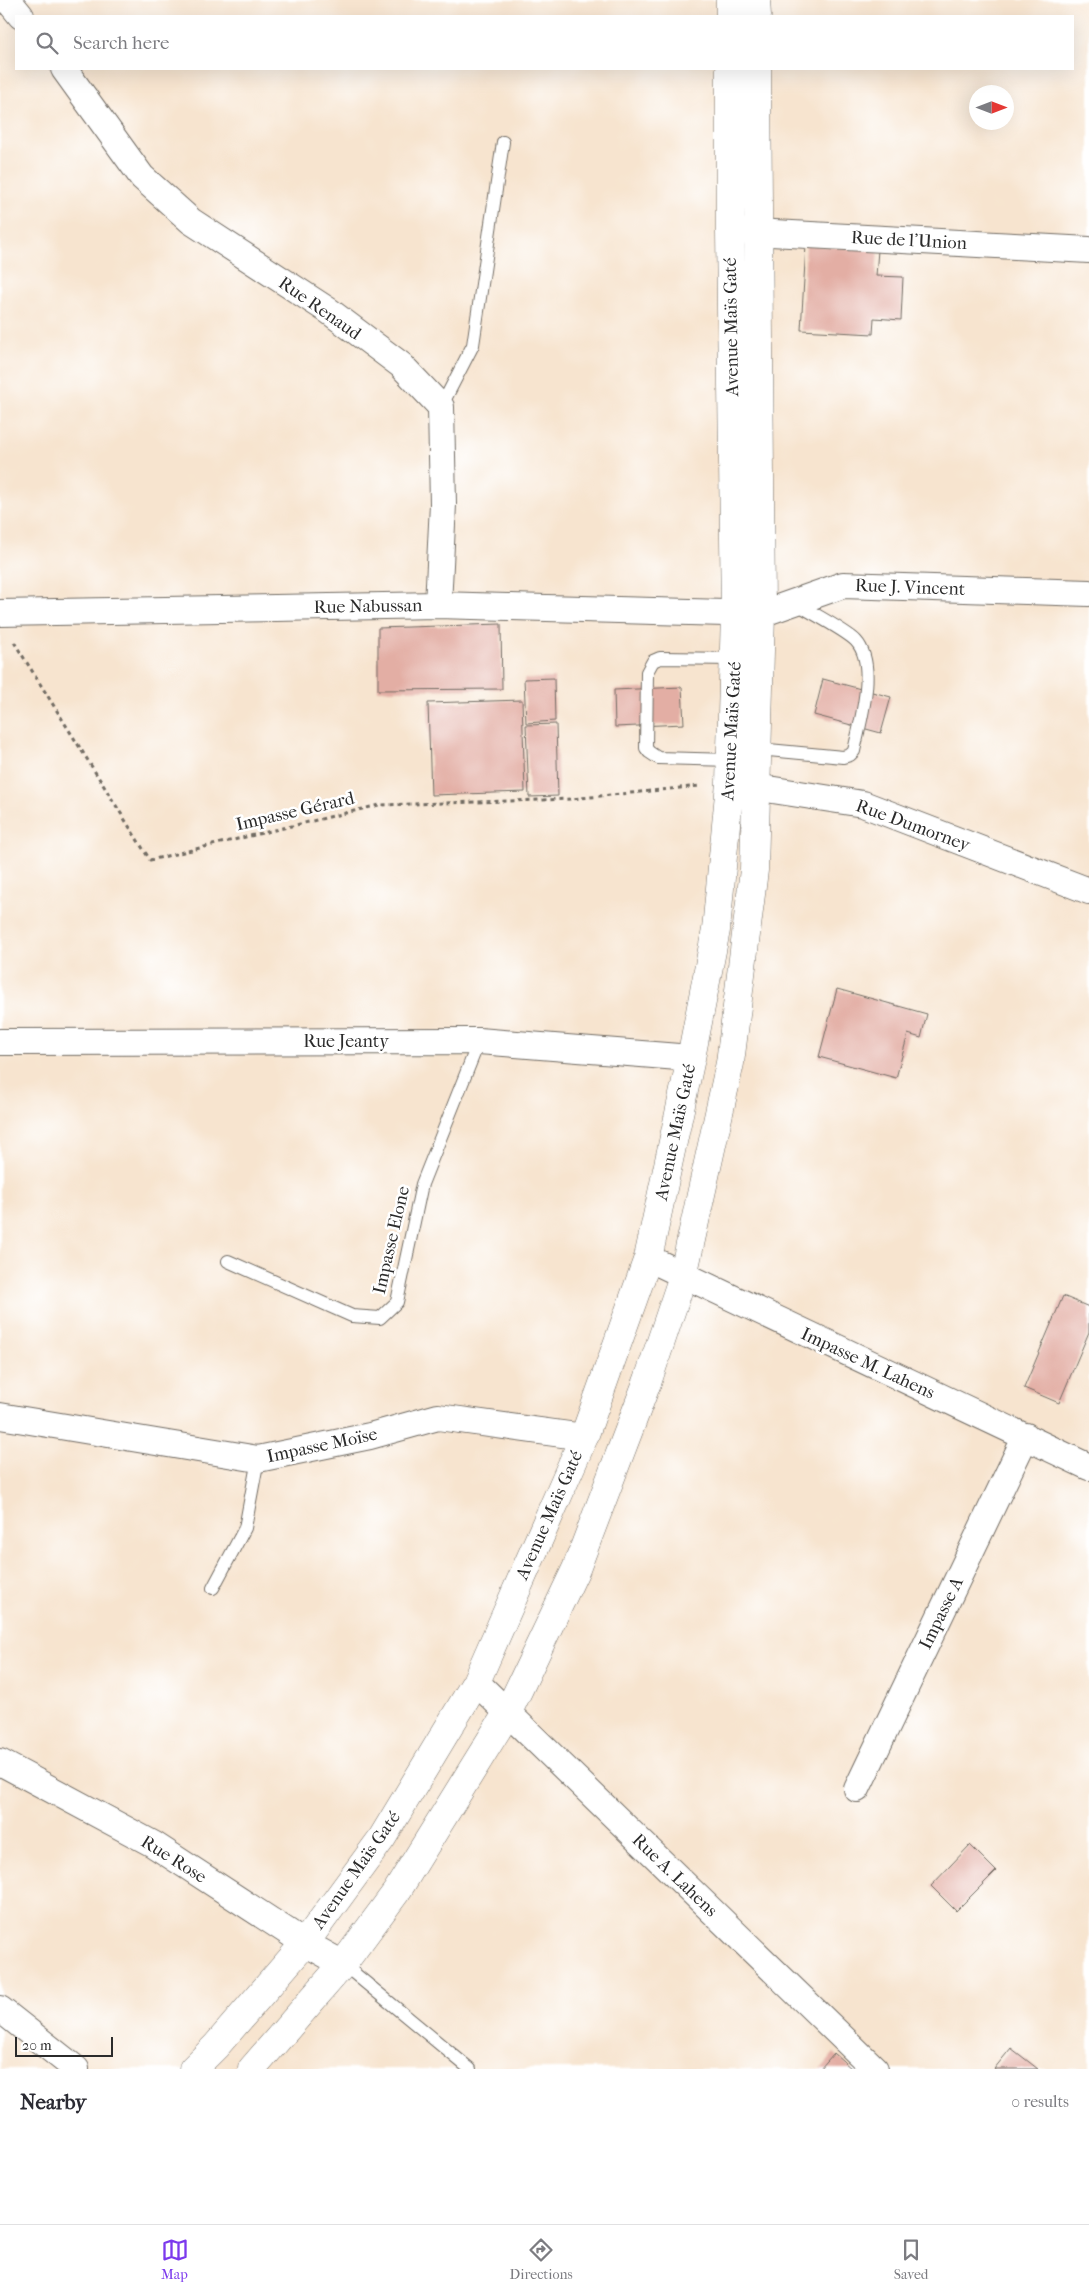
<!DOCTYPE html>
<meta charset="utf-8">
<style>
:root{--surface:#fff;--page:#f2f2f3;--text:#2b2b33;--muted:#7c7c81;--line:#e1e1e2;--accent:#7c3aed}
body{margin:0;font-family:"IM FELL French Canon",serif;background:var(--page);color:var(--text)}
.compass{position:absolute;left:969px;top:85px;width:45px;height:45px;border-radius:50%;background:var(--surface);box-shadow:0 5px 20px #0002;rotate:90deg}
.scale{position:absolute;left:15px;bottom:12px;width:98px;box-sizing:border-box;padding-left:5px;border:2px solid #2b2b2b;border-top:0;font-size:14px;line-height:18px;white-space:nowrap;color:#2b2b2b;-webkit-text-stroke:4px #fff;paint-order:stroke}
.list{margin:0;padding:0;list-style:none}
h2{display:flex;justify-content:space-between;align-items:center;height:65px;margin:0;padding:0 20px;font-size:21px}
h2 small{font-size:16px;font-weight:400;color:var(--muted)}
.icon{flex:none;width:28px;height:28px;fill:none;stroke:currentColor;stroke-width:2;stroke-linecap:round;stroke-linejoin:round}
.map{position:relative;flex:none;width:1089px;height:2069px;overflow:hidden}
.search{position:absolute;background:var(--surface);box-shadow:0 5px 20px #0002;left:15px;right:15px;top:15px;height:55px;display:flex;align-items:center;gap:12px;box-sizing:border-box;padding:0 18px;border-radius:0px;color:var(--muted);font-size:19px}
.sheet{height:155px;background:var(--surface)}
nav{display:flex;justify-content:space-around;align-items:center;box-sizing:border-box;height:70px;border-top:1px solid var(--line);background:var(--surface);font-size:14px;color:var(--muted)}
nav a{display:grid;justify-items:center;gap:2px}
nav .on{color:var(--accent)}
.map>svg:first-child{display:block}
.building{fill:#e3aea4}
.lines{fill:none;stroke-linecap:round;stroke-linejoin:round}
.lane-casing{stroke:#726c64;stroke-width:14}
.street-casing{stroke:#726c64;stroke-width:28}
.secondary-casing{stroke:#726c64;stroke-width:29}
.path{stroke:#726c64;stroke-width:3;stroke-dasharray:4 4;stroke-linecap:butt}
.lane{stroke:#fff;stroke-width:12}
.street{stroke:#fff;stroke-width:26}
.secondary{stroke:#fff;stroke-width:28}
.labels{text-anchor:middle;stroke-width:5;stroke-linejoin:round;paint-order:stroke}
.street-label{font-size:18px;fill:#2b2b2b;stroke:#fff}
</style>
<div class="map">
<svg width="1089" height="2069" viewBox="0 0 1089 2069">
<rect width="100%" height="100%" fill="#fff"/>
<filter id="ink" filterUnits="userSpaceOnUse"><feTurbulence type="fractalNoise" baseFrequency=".02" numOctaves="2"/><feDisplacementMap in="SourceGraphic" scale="10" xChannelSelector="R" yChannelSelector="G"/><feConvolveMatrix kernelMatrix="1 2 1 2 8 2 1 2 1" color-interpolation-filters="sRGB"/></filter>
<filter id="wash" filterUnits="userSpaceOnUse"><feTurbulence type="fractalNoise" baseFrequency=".0096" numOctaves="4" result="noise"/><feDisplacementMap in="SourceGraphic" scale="20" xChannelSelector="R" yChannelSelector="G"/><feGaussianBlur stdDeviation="1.12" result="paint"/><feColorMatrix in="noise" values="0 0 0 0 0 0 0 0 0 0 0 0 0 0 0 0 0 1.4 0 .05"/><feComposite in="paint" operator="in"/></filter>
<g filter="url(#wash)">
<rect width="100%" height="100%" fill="#f7e4cf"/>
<g id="blocks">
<path class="building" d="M806 245 878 250 876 276 903 277 901 320 874 318 873 334 801 330Z
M501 624 502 689 378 690V628Z
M554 678 555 721 526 723 524 679Z
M823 679 891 697 881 733 814 715Z
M682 687 684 724 615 727 614 690Z
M522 700 525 792 431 795 428 703Z
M556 724 558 796 529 797 526 725Z
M837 989 927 1014 921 1038 908 1034 896 1078 819 1057Z
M1063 1296 1089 1307V1332L1059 1403 1024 1388Z
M970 1845 996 1871 956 1911 931 1886Z
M1011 2048 1038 2069H994Z
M834 2053 852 2069H820Z"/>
</g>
</g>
<g filter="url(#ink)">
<use href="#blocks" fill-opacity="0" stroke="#726c64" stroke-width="1"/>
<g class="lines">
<defs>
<path id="lane" d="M441 407 473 345 503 142
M758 749 843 757 850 755 854 751C860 722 878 665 856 641 847 631 808 611 794 602
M731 760 658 758 649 752 646 748 647 672 653 661 660 658 734 659
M228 1261 352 1316 380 1318 397 1302 422 1184 479 1041
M213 1588 245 1528 258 1459
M343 1964 470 2069"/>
<path id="street" d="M8 0 21 16
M64 69 142 177 191 221 329 311 401 365 441 407 443 504 438 605
M735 231 1089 250
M0 613 438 605 761 614 843 585 1089 593
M735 784 863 804 1089 891
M0 1042 479 1041 691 1058
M648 1258 1089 1467
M0 1416 258 1459 370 1436 438 1417 584 1437
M476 1682 875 2069
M0 1762 153 1844 305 1943 343 1964
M857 1789 1026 1436
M0 2009 76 2069"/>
<path id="secondary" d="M730 0V16
M756 0 757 16
M193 2069 216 2046 305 1943 382 1838 476 1682 584 1437 648 1258 691 1058 716 930 730 783 735 614 730 231V69
M252 2069 343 1964 397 1891 508 1712 576 1569 648 1380 683 1276 730 1063 754 870 761 614 757 69"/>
</defs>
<use href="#lane" class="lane-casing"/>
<use href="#street" class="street-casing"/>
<use href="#secondary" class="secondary-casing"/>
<path class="path" d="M14 642 150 860 379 805 571 799 700 786"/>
<use href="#lane" class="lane"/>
<use href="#street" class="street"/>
<use href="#secondary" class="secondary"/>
</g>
</g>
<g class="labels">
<g class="street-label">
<text transform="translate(909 240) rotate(3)" y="6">Rue de l'Union</text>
<text transform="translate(320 308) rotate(35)" y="6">Rue Renaud</text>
<text transform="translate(731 327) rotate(-91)" y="6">Avenue Maïs Gaté</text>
<text transform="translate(910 587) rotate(2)" y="6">Rue J. Vincent</text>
<text transform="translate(368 606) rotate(-1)" y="6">Rue Nabussan</text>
<text transform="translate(731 731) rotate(-87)" y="6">Avenue Maïs Gaté</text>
<text transform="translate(295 811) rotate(-13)" y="6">Impasse Gérard</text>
<text transform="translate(913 825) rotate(20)" y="6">Rue Dumorney</text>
<text x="346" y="1047">Rue Jeanty</text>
<text transform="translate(675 1132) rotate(-78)" y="6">Avenue Maïs Gaté</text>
<text transform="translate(391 1240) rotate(-77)" y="6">Impasse Elone</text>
<text transform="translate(868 1363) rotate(25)" y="6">Impasse M. Lahens</text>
<text transform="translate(322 1445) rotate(-12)" y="6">Impasse Moïse</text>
<text transform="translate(549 1515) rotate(-66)" y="6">Avenue Maïs Gaté</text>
<text transform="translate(941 1613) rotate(-64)" y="6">Impasse A</text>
<text transform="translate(174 1859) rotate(32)" y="6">Rue Rose</text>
<text transform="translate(356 1870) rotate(-55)" y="6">Avenue Maïs Gaté</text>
<text transform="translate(675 1875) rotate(44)" y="6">Rue A. Lahens</text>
</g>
</g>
</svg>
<svg class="compass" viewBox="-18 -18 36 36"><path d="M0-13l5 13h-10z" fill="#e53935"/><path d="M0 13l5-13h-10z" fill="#7c7c81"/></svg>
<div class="scale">20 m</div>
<div class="search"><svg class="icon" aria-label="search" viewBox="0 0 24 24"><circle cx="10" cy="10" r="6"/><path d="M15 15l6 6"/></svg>Search here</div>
</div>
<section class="sheet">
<h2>Nearby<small>0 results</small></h2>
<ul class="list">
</ul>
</section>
<nav>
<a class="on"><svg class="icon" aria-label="map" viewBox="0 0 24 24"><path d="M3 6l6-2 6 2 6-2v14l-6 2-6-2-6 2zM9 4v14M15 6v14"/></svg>Map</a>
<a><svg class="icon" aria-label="directions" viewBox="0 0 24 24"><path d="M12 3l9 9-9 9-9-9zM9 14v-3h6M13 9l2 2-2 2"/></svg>Directions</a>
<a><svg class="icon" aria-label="saved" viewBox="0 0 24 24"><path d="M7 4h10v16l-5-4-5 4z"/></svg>Saved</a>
</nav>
